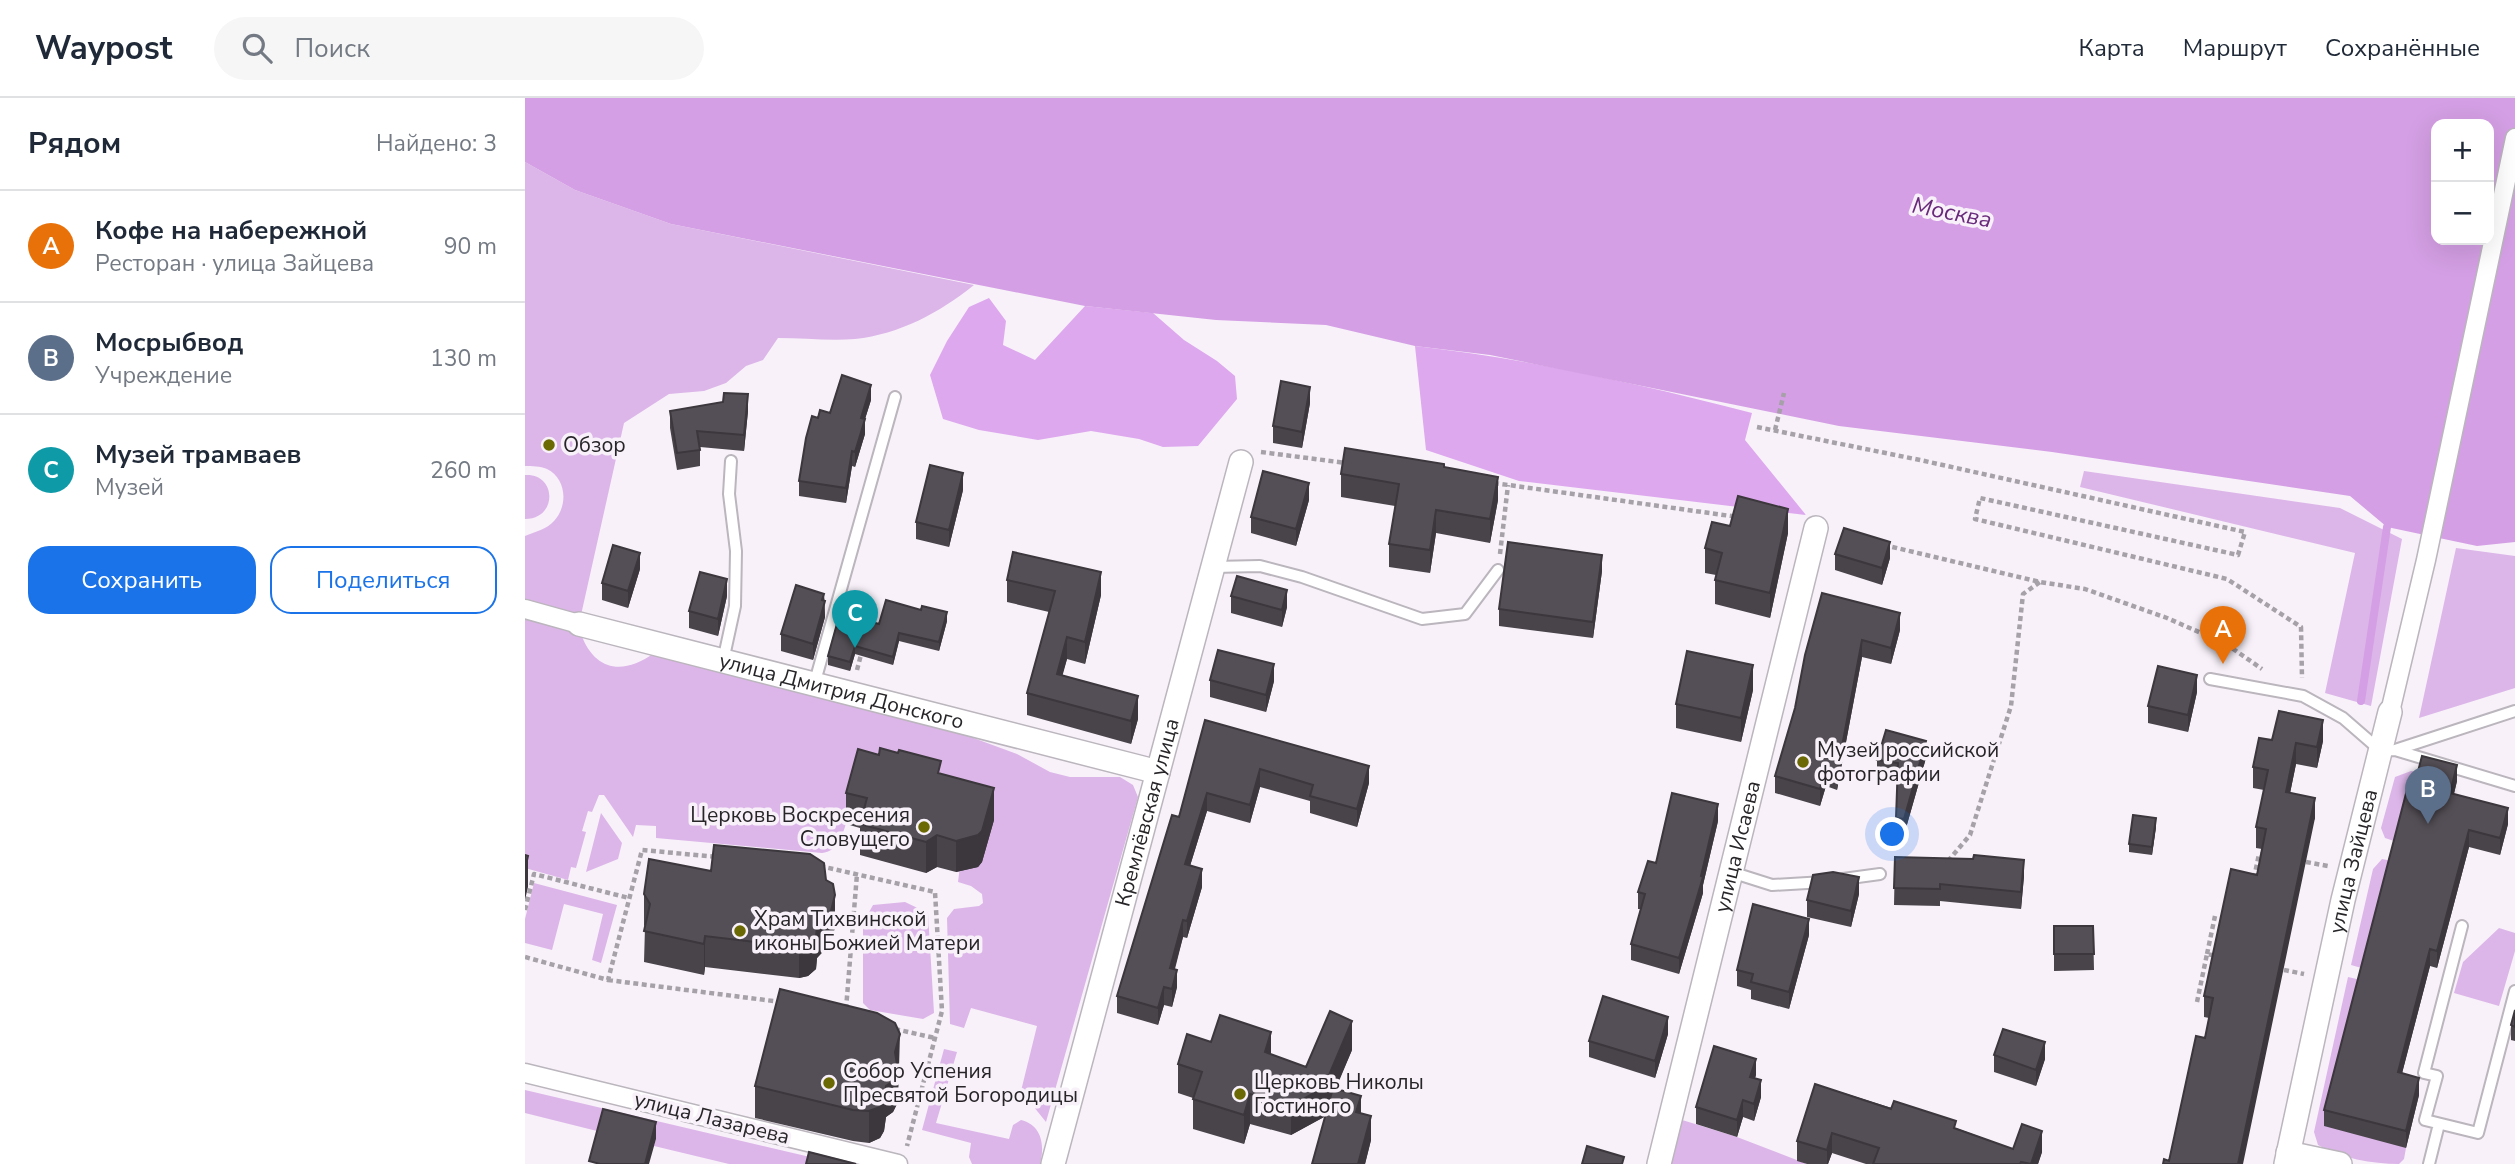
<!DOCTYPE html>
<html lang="ru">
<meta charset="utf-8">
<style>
:root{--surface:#fff;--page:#f6f6f7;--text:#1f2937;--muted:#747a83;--line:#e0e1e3;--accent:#1a73e8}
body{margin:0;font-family:"Nunito Sans",sans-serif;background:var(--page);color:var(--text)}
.controls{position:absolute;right:21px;top:21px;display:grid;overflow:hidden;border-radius:14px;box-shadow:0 7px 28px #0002}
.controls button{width:63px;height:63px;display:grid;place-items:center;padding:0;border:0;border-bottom:2px solid var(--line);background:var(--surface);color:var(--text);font:35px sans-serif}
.you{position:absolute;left:1368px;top:737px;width:24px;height:24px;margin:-18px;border:5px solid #fff;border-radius:50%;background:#1a73e8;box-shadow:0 0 0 10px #1a73e833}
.badge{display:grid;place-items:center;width:46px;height:46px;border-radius:50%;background:var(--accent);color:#fff;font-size:23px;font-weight:700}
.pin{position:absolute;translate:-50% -58px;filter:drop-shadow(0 2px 4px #0008)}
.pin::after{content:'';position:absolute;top:37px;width:24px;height:21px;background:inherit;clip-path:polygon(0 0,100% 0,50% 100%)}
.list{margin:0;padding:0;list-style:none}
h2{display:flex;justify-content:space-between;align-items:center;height:91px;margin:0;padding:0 28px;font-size:30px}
h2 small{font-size:23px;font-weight:400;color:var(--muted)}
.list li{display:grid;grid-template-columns:46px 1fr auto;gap:21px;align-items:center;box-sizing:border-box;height:112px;padding:0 28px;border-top:2px solid var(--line)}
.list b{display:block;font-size:26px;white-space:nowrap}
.list p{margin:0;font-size:23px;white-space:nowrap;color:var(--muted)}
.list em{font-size:23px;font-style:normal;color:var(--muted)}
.actions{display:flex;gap:14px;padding:21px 28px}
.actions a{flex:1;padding:16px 0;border:2px solid var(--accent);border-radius:21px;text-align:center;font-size:24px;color:var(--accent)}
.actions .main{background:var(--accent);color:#fff}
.icon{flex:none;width:38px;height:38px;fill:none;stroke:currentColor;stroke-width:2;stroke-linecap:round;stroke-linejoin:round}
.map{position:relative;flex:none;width:1990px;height:1066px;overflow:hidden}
header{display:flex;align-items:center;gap:42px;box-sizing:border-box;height:98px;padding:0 35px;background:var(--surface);border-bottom:2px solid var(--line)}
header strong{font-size:33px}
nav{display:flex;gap:38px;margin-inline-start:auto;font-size:24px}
.search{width:490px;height:63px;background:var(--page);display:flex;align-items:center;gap:18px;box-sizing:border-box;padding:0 24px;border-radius:38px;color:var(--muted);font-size:26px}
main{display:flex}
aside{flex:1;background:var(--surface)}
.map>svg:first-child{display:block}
.green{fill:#dcb6e8}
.forest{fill:#dda8ed}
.water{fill:#d49fe4;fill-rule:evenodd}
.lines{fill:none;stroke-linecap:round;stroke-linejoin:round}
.stream{stroke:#d49fe4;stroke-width:8}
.service-casing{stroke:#bbb5bd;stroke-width:14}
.pedestrian-casing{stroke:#bbb5bd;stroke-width:21}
.minor-casing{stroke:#bbb5bd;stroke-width:26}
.path{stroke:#a6a1a8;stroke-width:4.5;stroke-dasharray:5 3.5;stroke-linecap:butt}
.service{stroke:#fff;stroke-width:10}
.pedestrian{stroke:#fff;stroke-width:18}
.minor{stroke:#fff;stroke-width:23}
.wall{fill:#48444a}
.shaded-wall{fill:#3b373c}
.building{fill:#544f56;stroke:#3b373c;stroke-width:2}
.poi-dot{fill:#6b6903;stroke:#f8f1fa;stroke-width:2.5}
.labels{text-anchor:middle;stroke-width:7;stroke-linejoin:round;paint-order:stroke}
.poi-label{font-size:21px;fill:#272528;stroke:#f8f1fa;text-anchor:start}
.street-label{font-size:21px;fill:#272528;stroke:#f8f1fa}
.water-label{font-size:23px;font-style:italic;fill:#68297a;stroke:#f8f1fa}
</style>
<header>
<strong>Waypost</strong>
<div class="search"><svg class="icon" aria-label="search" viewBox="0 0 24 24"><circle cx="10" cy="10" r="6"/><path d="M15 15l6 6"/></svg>Поиск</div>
<nav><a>Карта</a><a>Маршрут</a><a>Сохранённые</a></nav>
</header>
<main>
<aside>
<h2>Рядом<small>Найдено: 3</small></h2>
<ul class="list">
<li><span class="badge" style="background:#e8710a">A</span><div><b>Кофе на набережной</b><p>Ресторан · улица Зайцева</p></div><em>90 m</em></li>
<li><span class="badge" style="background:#5c6f8a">B</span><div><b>Мосрыбвод</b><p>Учреждение</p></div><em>130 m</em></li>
<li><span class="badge" style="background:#0f9aa8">C</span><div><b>Музей трамваев</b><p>Музей</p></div><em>260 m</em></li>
</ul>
<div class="actions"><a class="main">Сохранить</a><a>Поделиться</a></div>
</aside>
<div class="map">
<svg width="1990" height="1066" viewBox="0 0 1990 1066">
<rect width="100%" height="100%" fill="#f8f1fa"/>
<path class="green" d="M0 64 50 92 146 126 449 187C414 215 375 236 330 241 305 243 278 240 253 240L238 262 221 268 201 285 179 293 144 296 99 325 56 517 0 501V438C10 434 22 431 29 423 43 408 42 381 22 371 15 368 7 368 0 368Z
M1559 373 1815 410 1877 441 1846 608 1800 595 1830 455 1555 389Z
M0 377C32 375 33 421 0 421Z
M1931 450 1990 458V590L1894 620Z
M0 521 56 536C70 574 99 577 129 555L424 631 492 656 525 674 545 679H595L608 687 613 699 521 1024 496 993 512 928 446 910 439 930 425 926 422 820 429 811 454 808 458 805 457 796 446 788 433 784 435 768 469 722 321 726C316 740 313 753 297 755L131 740V728L111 727 108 739 79 697H74L67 714 63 713 57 733 61 734 51 770 46 769 43 782 0 770Z
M1886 673 1897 674 1872 744 1860 740 1856 730 1870 679Z
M76 715 97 745 93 761 61 774Z
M1857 761 1867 763 1840 871 1826 867 1848 771Z
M9 785 92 807 76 865 67 862 78 816 39 806 27 852 0 845V821Z
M380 804 403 815 409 915 398 921 345 912 338 905V825L348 807Z
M1974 830 1990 835V853L1974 908 1929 895 1938 864Z
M1823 879 1836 882 1881 1050 1879 1061 1874 1066C1847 1066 1816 1060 1793 1047L1789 1034Z
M419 951 432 954 411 1025 484 1041 488 1027 496 1022C517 1027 520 1048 515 1066H447L444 1059 446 1045 397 1032Z
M0 992 315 1066H204L129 1048 131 1041 76 1034 0 1015Z
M1154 1021 1212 1039 1282 1066H1144Z"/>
<path class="forest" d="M464 200 481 223 478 247 510 262 560 208 628 215 659 242 692 263 710 278 712 301 673 348 638 349 614 341 566 333 513 342 454 332 418 321 405 277 422 243 444 209Z
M890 248C1004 261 1116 286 1227 315L1220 342 1281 417 994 383 901 352Z"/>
<path class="water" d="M0 0H1990V444L1952 448 1862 429 1825 398 1527 354 1314 328 965 257 890 248 801 227 691 222 560 208 146 126 50 92 0 64ZM1911 26H1964V142H1911Z"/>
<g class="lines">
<path class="stream" d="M1836 603 1862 429"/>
<defs>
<path id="service" d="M688 469 735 468 777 479 897 521 940 516 973 472
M198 563 210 508 211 453 204 396 206 363
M1685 581 1778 598 1818 620 1856 653 1870 652 1990 613
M289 587 370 299
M1870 652 1990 688
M1206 774 1247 787 1299 784
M1318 781 1355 776
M1937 828 1899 975 1912 978 1900 1022 1953 1035 1990 893
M1904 1066 1914 1026"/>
<path id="pedestrian" d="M0 511 54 526
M1865 614 1901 462 1990 40
M0 975 373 1066"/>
<g id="minor">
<path id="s1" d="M54 526 633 674"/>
<path d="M1763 1055 1815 1066"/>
<path id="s2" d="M528 1066 716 364"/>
<path id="s3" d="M1134 1066 1291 430"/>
<path id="s4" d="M1761 1066 1818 802 1865 614"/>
</g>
</defs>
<use href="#service" class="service-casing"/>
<use href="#pedestrian" class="pedestrian-casing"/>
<use href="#minor" class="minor-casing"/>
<path class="path" d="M1232 329 1395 362 1720 434 1713 457 1455 400 1450 421 1702 481 1776 529 1777 580
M1250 332 1259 295
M736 354 821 365
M969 385 1213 419
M1359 447 1515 484 1560 491 1642 520 1701 546 1737 571
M975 456 983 387
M332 572 337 553
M1423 763 1445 737 1486 608 1498 496 1515 484
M1781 764 1803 768
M295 768 410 794 417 913 382 1048
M1729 780 1734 756 1739 757
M0 812 9 776 104 800
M1682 856 1690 818
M0 859 83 882 117 752 193 759
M1759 872 1779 876
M83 882 256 904
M1672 904 1682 856 1691 858
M321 911 332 776
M370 931 410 940"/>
<use href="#service" class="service"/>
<use href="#pedestrian" class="pedestrian"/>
<use href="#minor" class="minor"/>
</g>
<path class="wall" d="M346 302 340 321V336L330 369 327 368 321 405 274 398V383L293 320 305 315Z
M785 305 777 350 748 345V328Z
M145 313H223L219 353 175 349V368L152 372 145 330Z
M919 369 973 402 965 445 911 435 905 475 864 469V446L870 408 816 399V376Z
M438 392 424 449 391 441V424Z
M784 402 771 448 726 435V419Z
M1205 428 1263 435 1245 520 1190 506V482L1191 477 1180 475V450Z
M1310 456 1365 460 1357 487 1310 472Z
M115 471 103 510 77 502V485Z
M1077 473 1068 540 974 528V511Z
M482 482 576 497 560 566 542 561 537 577 613 621 606 646 502 617V595L524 514 482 504Z
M299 496 300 519 288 562 256 553V536Z
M202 498 193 538 164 530V513Z
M706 498 762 509 757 529 706 515Z
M422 523 414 553 374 543 368 567 330 556 325 573 303 567V558L354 526Z
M1375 532 1366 566 1337 559 1312 692 1301 688 1295 708 1250 695V678L1270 610 1280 557Z
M685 582 749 583 741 614 685 599Z
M1228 592 1216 644 1151 630V606Z
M1672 594 1663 634 1623 625V608Z
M680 622 844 685 832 729 785 715V703L735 689 725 725 682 713 665 768 677 789 662 840 658 839 650 871 652 889 647 909 639 907 633 927 592 915V898L654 719Z
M1747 642 1798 643 1792 670 1771 666 1765 695 1790 720 1644 1063 1680 940 1684 920 1679 919V898L1732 777 1737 751 1731 750V729L1739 692 1728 690V669Z
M373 655 416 676 469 722 457 764 453 769 431 774 412 769 401 775 335 757V730L321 726V695L354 657Z
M1401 660 1379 737 1371 736 1372 681 1352 679V662Z
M1932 683 1929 696 1983 726 1975 757 1944 749 1912 870 1905 868 1877 975 1894 997 1881 1050 1799 1028V1012L1890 685Z
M1193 723 1178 787V795L1154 876 1106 862V846L1116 811H1113V794L1131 765Z
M1631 729 1627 757 1604 754V746Z
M1370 759 1499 778 1496 811 1415 803V808L1369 807Z
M119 796 310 829 306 845 292 860 291 871 283 878 274 880 180 869 179 877 119 864 120 829 119 827Z
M1334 796 1326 829 1282 819V802Z
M1529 828H1568L1569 872 1529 873Z
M1284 837 1264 911 1226 901V892L1212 888V872Z
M1990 912V943L1986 942V927Z
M1143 936 1130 980 1064 959V943Z
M686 944 746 957 781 969 827 952 810 991 836 1015 846 1042 840 1066H787L803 1008 799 1019 766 1037 725 1026 719 1046 668 1031V1000L653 995V966Z
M1469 957 1520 961 1511 988 1469 974Z
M375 968 373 974V1004L368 1014 361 1019 359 1033 355 1040 344 1045 328 1043 230 1020V988Z
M1231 977 1230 980 1236 999 1229 1023 1218 1019 1212 1039 1171 1026V1009Z
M1290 986 1431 1030 1488 1051 1517 1054 1513 1066H1341L1307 1055 1303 1066H1282L1272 1063V1043Z"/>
<path class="shaded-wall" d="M346 287V302L340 321V336L330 369V354L336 320Z
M785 289V305L777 350V334Z
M223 296V313L219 353V337Z
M327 353V368L321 405V390Z
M438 375V392L424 449V432Z
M973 379V402L965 445V421Z
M784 385V402L771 448V431Z
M1263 411V435L1245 520V495Z
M911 412V435L905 475V452Z
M1365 444V460L1357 487V470Z
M115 455V471L103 510V493Z
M1077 457V473L1068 540V524Z
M576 474V497L560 566V544Z
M202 481V498L193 538V521Z
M762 492V509L757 529V512Z
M299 496 300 519 288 562V546Z
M422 514V523L414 553V544Z
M1375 515V532L1366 566V550Z
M374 535V543L368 567V559Z
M542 539V561L532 598V576Z
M1337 542V559L1312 692V675Z
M330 548V556L325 573V564Z
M749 566V583L741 614V597Z
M1228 567V592L1216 644V620Z
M1672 577V594L1663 634V617Z
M613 598V621L606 646V623Z
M1798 622V643L1792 670V649Z
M1401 643V660L1379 737V721Z
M1771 645V666L1761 715V694Z
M1932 667V683L1925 711V695Z
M844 668V685L832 729V711Z
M735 671V689L725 725V707Z
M1301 672V688L1295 708V691Z
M469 690V722L457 764 453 769 431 774V743Z
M682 695V713L660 784V766Z
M1790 700V720L1718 1066H1713Z
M1193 706V723L1178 787V795L1154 876V860L1176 778Z
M1983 710V726L1975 757V740Z
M1631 720V729L1627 757V749Z
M1944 732V749L1912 870V853Z
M412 737V769L401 775V744Z
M3 758V789L0 802V771Z
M1499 762V778L1496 811V794Z
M677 771V789L662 840V823Z
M1334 779V796L1326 829V813Z
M310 797V829L306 845 292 860 291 871 283 878 274 880V849L292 828Z
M1284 821V837L1264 911V894Z
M658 822V839L645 887V870Z
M180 838V869L179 877V846Z
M1905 851V868L1873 991V974Z
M652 872V889L647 909V891Z
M639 889V907L633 927V910Z
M1143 919V936L1130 980V963Z
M827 923V952L799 1019 766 1037V1008Z
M746 934V963L740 954Z
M375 936 373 1004 368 1014 361 1019 359 1033 355 1040 344 1045V1013L361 988Z
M1520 944V961L1511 988V972Z
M1231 961V977L1225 995V979Z
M1894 980V997L1881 1050V1033Z
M1236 982V999L1229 1023V1006Z
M725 996V1026L719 1046V1017Z
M836 998V1022L831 1014Z
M1218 1002V1019L1212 1039V1022Z
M846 1018V1042L840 1066H833Z
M131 1024V1041L124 1066H120Z
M1517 1033V1054L1513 1066H1506Z
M1307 1035V1055L1303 1066H1302V1052Z"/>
<path class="building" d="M317 277 346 287 336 320 340 321 330 354 327 353 321 390 274 383 281 340 287 318 293 320 295 312 305 315Z
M756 283 785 289 777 334 748 328Z
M199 295 223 296 219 337 172 333 175 352 152 355 145 313 198 304Z
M820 350 919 366V369L973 379 965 421 911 412 905 452 864 446 874 386 816 376Z
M405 367 438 375 424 432 391 424Z
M738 373 784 385 771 431 726 419Z
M1213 398 1263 411 1245 495 1190 482 1197 455 1180 450 1187 424 1205 428Z
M1319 430 1365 444 1357 470 1310 456Z
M983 444 1077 457 1068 524 974 511Z
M88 447 115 455 103 493 77 485Z
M488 454 576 474 560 544 542 539 532 576 613 598 606 623 502 595 530 493 482 482Z
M175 474 202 481 193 521 164 513Z
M712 478 762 492 757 512 706 498Z
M271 487 299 496 297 502 300 503 288 546 256 536Z
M1297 495 1375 515 1366 550 1337 542 1312 675 1301 672 1295 691 1250 678 1270 610 1280 557Z
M361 502 396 512 397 508 422 514 414 544 374 535 368 559 330 548 325 564 303 558 315 515 354 526Z
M693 552 749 566 741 597 685 582Z
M1162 553 1228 567 1216 620 1151 606Z
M1633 568 1672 577 1663 617 1623 608Z
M1754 613 1798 622 1792 649 1771 645 1761 694 1790 700 1713 1066H1638L1639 1061 1644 1063 1671 938 1680 940 1688 900 1679 898 1706 771 1732 777 1741 731 1731 729 1743 672 1728 669 1734 640 1747 642Z
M680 622 844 668 832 711 785 698 788 687 735 671 725 707 682 695 660 766 677 771 662 823 658 822 645 870 652 872 647 891 639 889 633 910 592 898 647 717 654 719Z
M1361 632 1401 643 1379 721 1371 720 1373 665 1352 662Z
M355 650 373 655 374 652 416 663 413 675 469 690 457 733 453 737 431 743 412 737 401 744 335 726 342 700 321 695 333 651 354 657Z
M1897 658 1932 667 1925 695 1983 710 1975 740 1944 732 1912 853 1905 851 1873 974 1894 980 1881 1033 1799 1012 1884 684 1890 685Z
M1147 695 1193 706 1176 778 1178 779 1154 860 1106 846 1120 796 1113 794 1123 763 1131 765Z
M1608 717 1631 720 1627 749 1604 746Z
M189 747 285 756 299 765 301 782 308 786 310 797 306 813 292 828 291 839 283 846 274 849 180 838 179 846 119 833 125 806 119 796 124 761 186 773Z
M0 757 3 758 0 771Z
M1449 757 1499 762 1496 794 1415 786V791L1369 790 1370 759 1448 761Z
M1308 774 1334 779 1326 813 1282 802 1288 777Z
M1228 806 1284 821 1264 894 1226 884 1228 876 1212 872Z
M1529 828H1568L1569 856H1529Z
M255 891 352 915 370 925 375 936 370 954 373 973 368 983 361 988 359 1001 355 1009 344 1013 328 1012 230 988Z
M1078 898 1143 919 1130 963 1064 943Z
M1990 912V929L1986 927Z
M805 913 827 923 799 989 766 1008 725 996 719 1017 668 1001 677 974 653 966 662 936 686 944 695 917 746 934 740 954 781 969Z
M1478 931 1520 944 1511 972 1469 957Z
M1189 948 1231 961 1225 979 1236 982 1229 1006 1218 1002 1212 1022 1171 1009Z
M1290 986 1366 1011 1369 1003 1431 1023 1429 1030 1488 1051 1497 1026 1517 1033 1506 1066 1496 1064 1495 1066H1348L1354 1050 1307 1035 1302 1052 1272 1043Z
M808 990 836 998 831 1014 846 1018 833 1066H787Z
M78 1011 131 1024 120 1066H75L64 1063Z
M1062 1048 1099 1059 1097 1066H1057Z
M284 1054 331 1066H281Z"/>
<g class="poi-dot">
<circle cx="24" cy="347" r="7"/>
<circle cx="1278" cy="664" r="7"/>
<circle cx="399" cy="729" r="7"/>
<circle cx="215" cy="833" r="7"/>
<circle cx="304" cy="985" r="7"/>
<circle cx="715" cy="996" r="7"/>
</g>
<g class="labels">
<g class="poi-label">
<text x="38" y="354">Обзор</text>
<text x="1292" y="659">Музей российской<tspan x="1292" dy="24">фотографии</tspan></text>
<text x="385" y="724" text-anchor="end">Церковь Воскресения<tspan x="385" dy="24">Словущего</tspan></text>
<text x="229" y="828">Храм Тихвинской<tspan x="229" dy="24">иконы Божией Матери</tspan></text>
<text x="318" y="980">Собор Успения<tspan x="318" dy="24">Пресвятой Богородицы</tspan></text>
<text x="729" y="991">Церковь Николы<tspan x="729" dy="24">Гостиного</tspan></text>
</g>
<g class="street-label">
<text dy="7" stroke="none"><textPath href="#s1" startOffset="271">улица Дмитрия Донского</textPath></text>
<text dy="7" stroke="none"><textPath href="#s2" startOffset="364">Кремлёвская улица</textPath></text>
<text dy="7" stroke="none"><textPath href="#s3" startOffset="327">улица Исаева</textPath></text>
<text dy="7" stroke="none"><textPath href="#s4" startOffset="310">улица Зайцева</textPath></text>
<text transform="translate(187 1020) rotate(14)" y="7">улица Лазарева</text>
</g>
<g class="water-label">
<text transform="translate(1427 114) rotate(11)" y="8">Москва</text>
</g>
</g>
</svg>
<div class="controls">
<button>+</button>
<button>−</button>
</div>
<div class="you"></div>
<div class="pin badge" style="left:1698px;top:566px;background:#e8710a">A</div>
<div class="pin badge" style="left:1903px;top:726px;background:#5c6f8a">B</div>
<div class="pin badge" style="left:330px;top:550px;background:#0f9aa8">C</div>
</div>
</main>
